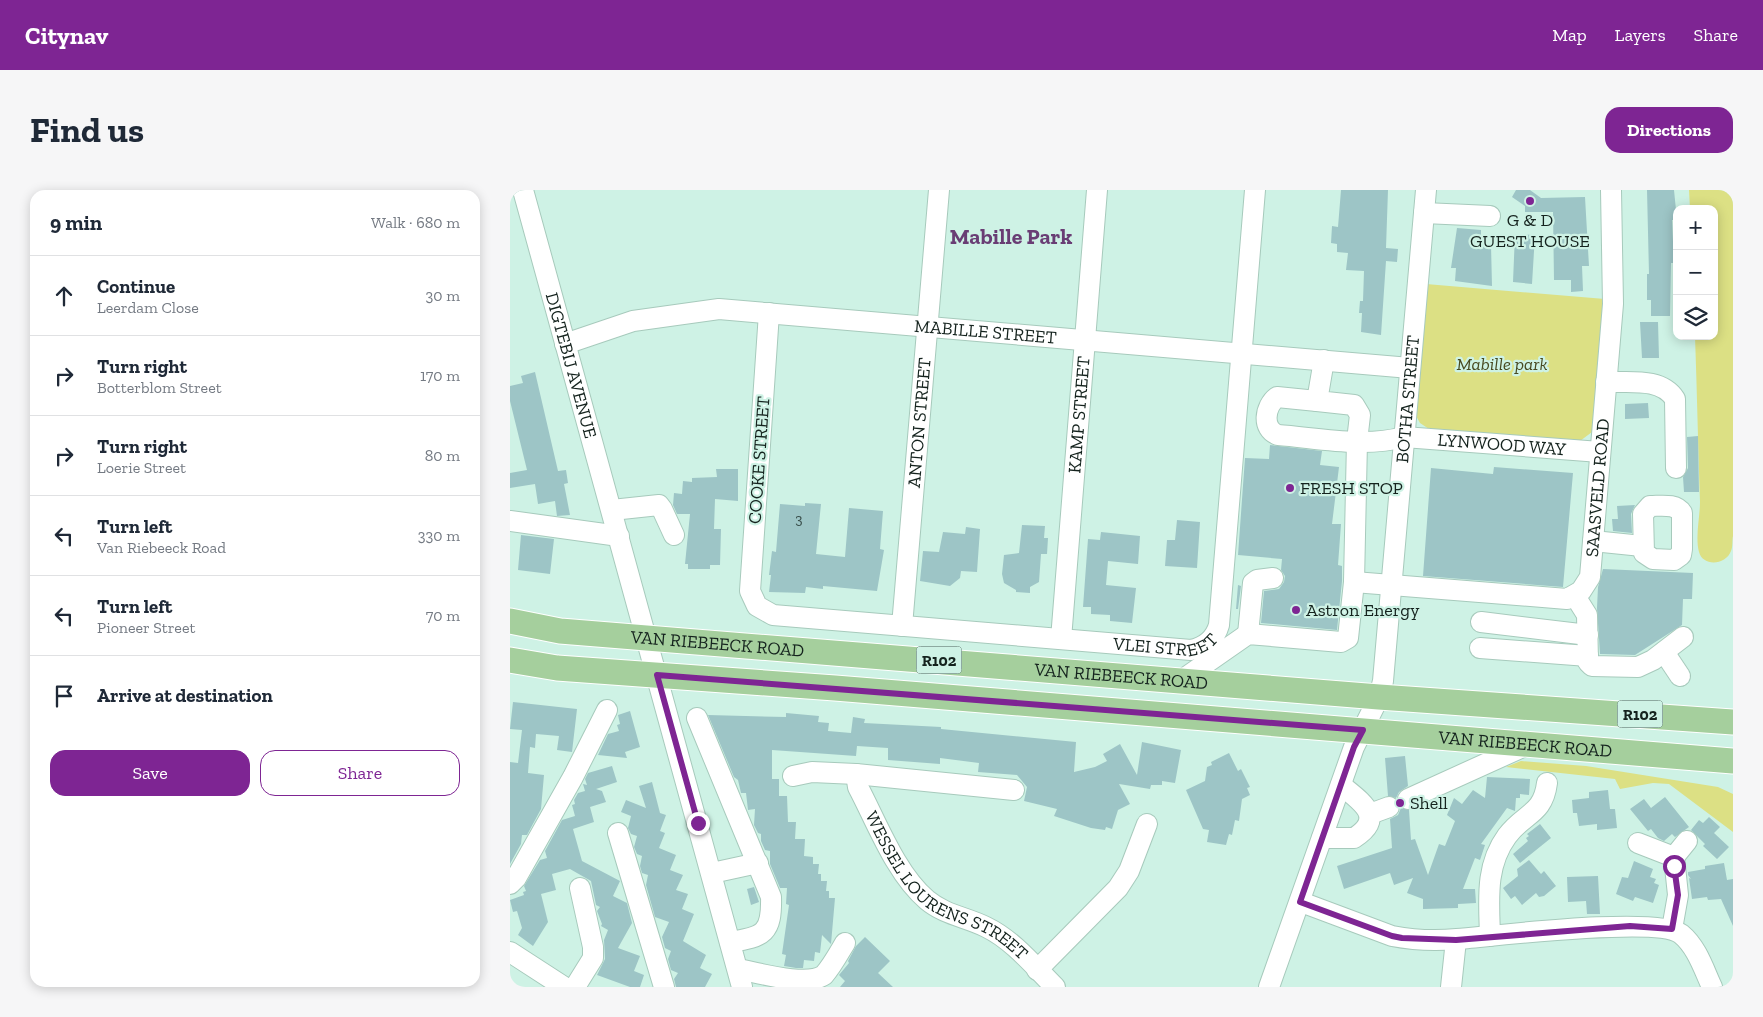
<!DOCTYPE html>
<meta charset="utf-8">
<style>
:root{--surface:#fff;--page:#f6f6f7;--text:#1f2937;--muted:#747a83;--line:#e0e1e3;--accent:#7e2593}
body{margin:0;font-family:"Zilla Slab",serif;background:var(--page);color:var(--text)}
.controls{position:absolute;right:15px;top:15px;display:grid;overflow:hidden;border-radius:10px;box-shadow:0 2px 12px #0003}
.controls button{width:45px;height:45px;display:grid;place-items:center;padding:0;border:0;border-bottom:1px solid var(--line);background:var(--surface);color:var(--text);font:25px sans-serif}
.stop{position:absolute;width:15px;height:15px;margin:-11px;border:4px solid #7e2593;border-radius:50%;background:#fff}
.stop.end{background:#7e2593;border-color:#fff;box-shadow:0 1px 5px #0008}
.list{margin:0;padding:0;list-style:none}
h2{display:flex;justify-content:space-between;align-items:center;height:65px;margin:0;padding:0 20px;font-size:21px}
h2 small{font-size:16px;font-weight:400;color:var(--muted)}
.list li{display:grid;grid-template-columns:32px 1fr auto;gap:15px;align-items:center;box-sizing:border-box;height:80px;padding:0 20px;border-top:1px solid var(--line)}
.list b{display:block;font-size:19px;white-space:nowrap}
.list p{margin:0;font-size:16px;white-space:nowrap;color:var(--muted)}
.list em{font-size:16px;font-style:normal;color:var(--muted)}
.actions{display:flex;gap:10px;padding:15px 20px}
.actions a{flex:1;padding:11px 0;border:1px solid var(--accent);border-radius:15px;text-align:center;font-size:18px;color:var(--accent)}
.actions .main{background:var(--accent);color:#fff}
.icon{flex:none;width:28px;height:28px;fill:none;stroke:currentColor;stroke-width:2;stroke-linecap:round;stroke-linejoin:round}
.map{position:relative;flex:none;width:1223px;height:797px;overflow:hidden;border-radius:15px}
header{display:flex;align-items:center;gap:30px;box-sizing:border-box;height:70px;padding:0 25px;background:var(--accent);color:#fff}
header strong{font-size:24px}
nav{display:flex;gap:28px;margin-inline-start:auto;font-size:18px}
.intro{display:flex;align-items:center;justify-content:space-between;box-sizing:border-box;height:120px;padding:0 30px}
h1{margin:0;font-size:35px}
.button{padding:12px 22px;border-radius:15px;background:var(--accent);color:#fff;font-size:18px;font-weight:700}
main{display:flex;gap:30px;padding:0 30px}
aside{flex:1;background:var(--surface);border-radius:15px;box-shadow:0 2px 12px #0003}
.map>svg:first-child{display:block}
.green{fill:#dce084}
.building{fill:#9dc5c6}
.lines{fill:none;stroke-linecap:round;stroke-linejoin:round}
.minor-casing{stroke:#a7cabc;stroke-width:22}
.major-casing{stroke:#fff;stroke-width:27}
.minor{stroke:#fff;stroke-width:20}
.major{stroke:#a5cf9d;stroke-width:25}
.route{stroke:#7e2593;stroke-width:6}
.poi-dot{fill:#7e2593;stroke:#cef2e5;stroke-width:2}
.labels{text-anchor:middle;stroke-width:4.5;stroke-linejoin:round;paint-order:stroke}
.number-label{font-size:15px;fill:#374c48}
.shield{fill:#cef2e5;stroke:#4c615a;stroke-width:1}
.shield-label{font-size:16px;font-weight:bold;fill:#15231e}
.poi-label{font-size:18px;fill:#15231e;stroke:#cef2e5;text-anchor:start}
.street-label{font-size:18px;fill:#15231e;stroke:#cef2e5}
.park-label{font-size:18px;font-style:italic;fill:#474920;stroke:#cef2e5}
.district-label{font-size:22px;font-weight:bold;fill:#693d74;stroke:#cef2e5}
</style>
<header>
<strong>Citynav</strong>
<nav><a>Map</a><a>Layers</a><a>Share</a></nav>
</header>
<div class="intro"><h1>Find us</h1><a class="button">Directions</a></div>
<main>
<aside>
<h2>9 min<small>Walk · 680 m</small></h2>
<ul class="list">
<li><svg class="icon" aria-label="ahead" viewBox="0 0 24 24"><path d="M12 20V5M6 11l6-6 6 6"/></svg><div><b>Continue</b><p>Leerdam Close</p></div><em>30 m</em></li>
<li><svg class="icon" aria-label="right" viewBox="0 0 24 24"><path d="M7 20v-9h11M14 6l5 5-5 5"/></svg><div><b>Turn right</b><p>Botterblom Street</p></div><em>170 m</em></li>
<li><svg class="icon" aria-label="right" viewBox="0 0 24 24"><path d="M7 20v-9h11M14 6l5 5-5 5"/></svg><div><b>Turn right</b><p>Loerie Street</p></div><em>80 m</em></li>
<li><svg class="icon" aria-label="left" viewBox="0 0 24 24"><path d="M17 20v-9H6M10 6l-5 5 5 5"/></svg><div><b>Turn left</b><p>Van Riebeeck Road</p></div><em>330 m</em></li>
<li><svg class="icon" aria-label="left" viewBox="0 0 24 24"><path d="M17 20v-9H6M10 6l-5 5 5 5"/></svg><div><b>Turn left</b><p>Pioneer Street</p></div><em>70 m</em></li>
<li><svg class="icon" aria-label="arrive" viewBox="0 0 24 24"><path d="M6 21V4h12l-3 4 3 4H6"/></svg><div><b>Arrive at destination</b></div></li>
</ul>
<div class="actions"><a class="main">Save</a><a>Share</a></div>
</aside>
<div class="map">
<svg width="1223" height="797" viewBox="0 0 1223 797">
<rect width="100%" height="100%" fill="#cef2e5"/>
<path class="green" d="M1179 0H1223V346C1222 350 1223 357 1221 361 1216 375 1193 377 1189 362 1185 347 1190 327 1190 312 1188 257 1187 201 1185 146H1204V19H1180Z
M916 94 1095 109 1082 242 1070 251 922 241 910 233 905 224Z
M1011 571 1076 576 1208 597 1223 604V642L1159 594 1143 593 1110 599 1105 589 996 577Z"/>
<path class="building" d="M831 0H878L876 58 888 59 887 72 876 71 871 145 851 142 852 123H849L850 111H853L854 81 836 80 838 63 827 62V54L821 53 822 36 828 37Z
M1006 0H1020L1031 8 1075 7 1079 76H1072L1073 101 1061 102V90H1044L1043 22H1015V16L1002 7Z
M1137 0H1164L1167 30H1162L1164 73H1161L1160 126H1141V110H1137V84H1139Z
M947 38 971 40V54L981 55 982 96 945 91 946 78H941Z
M1005 44 1025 45 1022 94 1003 92Z
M1130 132H1148L1149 168H1132Z
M25 182 48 281 56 280 58 293 54 294 60 325 47 326 45 311 28 314 25 294 0 298V283L17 280 0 211V196L13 193 11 186Z
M1138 213 1139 228 1115 229V214Z
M1188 246 1189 302H1174L1173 287 1178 278 1177 247Z
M760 255 812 261 810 275 829 277 822 334H831L828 375 832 376V391L827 440 751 433 754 401 769 399 774 392 775 386 771 380 772 369 728 365 735 268 759 269Z
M984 277 1063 283 1053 397 913 386 921 278 983 284Z
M206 279H228V311L205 309 204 339H211L210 375H200V379H178V374H175L180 324H167L163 315 164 303 172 304 173 291 182 292V288L207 287Z
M295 313 311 314 306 364 335 367 339 318 373 321 370 359 374 360 367 401 313 396V399L296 397 295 403 259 402 261 385H259L262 361 266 362 270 314 295 316Z
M1125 315 1121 324 1122 343 1103 341 1102 329H1108L1107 316Z
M667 330 690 332 687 378 655 376 657 350H665Z
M512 335 535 336 534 348H538L537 364H531L529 392 520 397V403L506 402V400L494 393 492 384 494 365 509 363Z
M456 337 470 339 467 382 451 381 450 388 440 396 410 391 413 361 429 362 433 342 455 344Z
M591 342 630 346 628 374 598 371 596 395 626 398 622 433 600 431V425L581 424V417H573L578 349 590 350Z
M11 345 44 349 40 384 8 380Z
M1093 379 1183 383 1182 409H1173L1172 435 1125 465 1090 464 1087 418 1088 397Z
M728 395 731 396 728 419H726Z
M3 512 67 519 62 562 47 560 49 546 26 544 25 558 20 557 18 583 34 585 31 619 17 645H12L11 654 0 674V572L8 573 12 540 0 539Z
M120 521 130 557 115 562 117 568 88 565 98 544 109 541 107 535 110 534 108 525Z
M276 523 309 526 308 532 319 533 318 541 341 543 343 527 355 529 354 533 431 537V539L566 552 564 582 585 577 597 571 593 564 610 554 627 585 632 552 671 560 665 593 652 591V595H641L640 599 609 594 620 614 608 620 602 639 596 637 595 640 581 638 544 626 547 619 514 611 517 597 507 585 468 582 469 573 430 568V574L378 570V558L347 556 346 566 262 560V589H269V606H277L278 632H286L285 649H295L294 666 303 667V674H309L308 684H311V691H317L316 701H319V708H325L321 754 312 745 310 763 305 762 304 771 294 770 293 778H286L274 776 276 765 272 764 279 715 276 714 277 698H270L260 674V661L255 660 251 651V644L248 643 244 635 245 619 238 620 236 603H231L228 590 224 587 198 525 276 527Z
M719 563 728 581 731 579 740 597 737 598 740 605 732 609 729 631 725 630 722 645 719 644 716 655 697 652 699 640 693 639 676 600 695 591 697 577 702 575 701 572Z
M895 566 898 596 889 602 886 608 878 606 875 568Z
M102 576 107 592 86 599 92 601 96 612 80 617 84 632 63 639 72 671 110 691 103 706 117 713 122 733 108 758 130 766 124 781 134 785 130 797H120L87 785 95 769 94 750 98 740 91 736 92 734 87 721 90 717 86 715 81 691 60 679 42 684 46 700 31 704 38 732 23 756 8 745 12 738 7 721 3 722 0 710 14 705 13 702 16 701 14 696 30 670 37 668 35 661 52 630 65 626 62 615 65 614 64 610 68 603 75 601 73 594 77 595 75 589 78 583Z
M977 587 1020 589 1019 605 1010 604V608H1006L1005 621 997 618 971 654 975 655 970 670 965 668 953 699H965L966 713 948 714V718L913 719V709L897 703 903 688 884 695 880 683 834 699 827 676 882 658 880 629 888 625 891 618 899 620 901 650 905 649 918 685 929 654 935 656 945 631 937 625 944 608 952 614 963 600 975 608Z
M142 592 150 623 156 625 150 641 155 643 149 658 166 665 160 680 173 685 166 700 178 704 172 719 184 724 173 751 196 765 190 778 202 784 195 797H166L164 789 168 783 161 780 158 769 161 761 155 758 152 747 159 732 145 727 136 695 138 685 132 683 130 676 132 666 127 664 124 657 127 646 121 644 118 638 121 626 111 622 116 610 136 618 129 596Z
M1098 600 1100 619H1105L1107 638 1087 640V634L1069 636 1067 623H1063L1062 610 1079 608V602Z
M1155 607 1179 637 1165 647 1162 644 1154 651 1148 648 1141 639 1138 641 1120 619 1134 609 1141 618Z
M1199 627 1210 637 1204 643 1219 657 1207 669 1193 656 1195 654 1181 640 1189 630 1193 633Z
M1030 634 1041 648 1010 673 1003 664 1018 651 1016 648 1019 646 1017 644Z
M1019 670 1031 684 1034 681 1046 696 1034 706 1029 707 1026 703 1012 715 1005 706 1001 709 993 698 1008 686 1007 679Z
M1124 671 1143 679 1140 687 1146 689 1144 693 1149 695 1143 713 1125 707 1123 711 1106 704 1112 687 1118 688Z
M1214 673 1217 690 1223 689V736L1211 709 1198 710 1197 707 1182 709 1179 688 1181 689 1178 685V682L1195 679V676Z
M1088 686 1090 724H1077L1076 711 1058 712 1057 687Z
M244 697 249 712 241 715 237 699Z
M355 747 380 771 368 783 383 797H330L335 791 329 785 339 773 338 771 346 756Z"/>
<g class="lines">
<defs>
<g id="minor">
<path id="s1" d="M13 0 232 797"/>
<path d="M914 23 980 26"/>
<path id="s2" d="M259 123 240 401 247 416 263 425 681 460C696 457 705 449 709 435L745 0"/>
<path id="s3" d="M55 154 123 131 209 119 900 178"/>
<path d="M1096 192C1119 193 1151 187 1165 209L1166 278"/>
<path id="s4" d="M807 211 767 207C755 216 751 239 768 245 808 248 854 258 894 247L1090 262"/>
<path d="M1140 316C1151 316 1166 313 1172 323V359L1171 365 1164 370 1143 369 1134 363 1133 324Z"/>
<path d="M102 320 149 315 152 319 164 345"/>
<path d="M0 331 109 346"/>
<path d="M1083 351 1132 356"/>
<path id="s5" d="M844 392 1057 409 1071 401 1080 387 1103 114 1101 0"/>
<path d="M1065 406 1077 425 1078 472 1082 476 1128 477 1143 470 1173 447"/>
<path d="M971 432 1078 445"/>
<path id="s6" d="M392 436 429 0"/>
<path d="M738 444 743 393 747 390 763 388"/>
<path id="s7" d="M551 449 587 0"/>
<path d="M970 458 1078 466"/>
<path d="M1154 462 1170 486"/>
<path d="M672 490 738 444 831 452 838 448 844 392 847 251 850 225 844 215 807 211 814 170"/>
<path d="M187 528 261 707C262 743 254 747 220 752"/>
<path id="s8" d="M346 584 348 597C367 633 386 684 417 710 435 725 456 727 476 737 503 750 524 776 545 797"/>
<path d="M283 586 302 582 346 584 504 600"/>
<path d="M898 609 1017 555"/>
<path d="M860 624 879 617"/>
<path d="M108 643 154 797"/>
<path d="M812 648H844C877 627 850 611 831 595"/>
<path d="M1128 653 1164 667 1168 705 1162 739"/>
<path d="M1164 667 1177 651"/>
<path d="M202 683 248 673"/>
<path d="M0 694 6 688 63 587 97 520"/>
<path d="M791 712 882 746C903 750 927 751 947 749 985 746 1147 726 1171 744 1187 757 1194 780 1202 797"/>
<path d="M980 746C979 710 975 676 997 646 1014 623 1033 625 1037 593"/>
<path d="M0 762 54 797"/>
<path d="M228 779C249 783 297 797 314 785 322 776 329 763 335 753"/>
<path d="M527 780 608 698 619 681 637 634"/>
<path d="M65 797 83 768V757L70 698"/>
<path id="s9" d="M759 797 844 557 869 507 873 491 916 0"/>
<path d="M941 797 946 750"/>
</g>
<g id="major">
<path id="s10" d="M0 431 50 441 869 507 1223 532"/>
<path id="s11" d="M0 470 47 478 325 498 1223 571"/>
</g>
</defs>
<use href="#minor" class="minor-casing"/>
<use href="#major" class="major-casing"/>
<use href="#minor" class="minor"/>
<use href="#major" class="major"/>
</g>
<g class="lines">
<path class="route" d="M188 633 147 485 853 540 844 557 790 712 882 746 892 748 946 750 1120 736 1162 739 1168 705 1164 676"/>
</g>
<g class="poi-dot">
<circle cx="1020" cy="11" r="5"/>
<circle cx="780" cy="298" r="5"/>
<circle cx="786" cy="420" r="5"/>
<circle cx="890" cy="613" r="5"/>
</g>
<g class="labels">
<g class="number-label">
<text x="289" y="334">3</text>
</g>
<g class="shield">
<rect x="406.5" y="456.5" width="45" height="27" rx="4"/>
<rect x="1107.5" y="510.5" width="45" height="27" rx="4"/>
</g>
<g class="shield-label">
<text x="429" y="476">R102</text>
<text x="1130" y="530">R102</text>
</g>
<g class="poi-label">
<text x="1020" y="36" text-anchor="middle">G &amp; D<tspan x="1020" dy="21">GUEST HOUSE</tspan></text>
<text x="790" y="304">FRESH STOP</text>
<text x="796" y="426">Astron Energy</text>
<text x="900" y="619">Shell</text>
</g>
<g class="street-label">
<text dy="6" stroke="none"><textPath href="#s3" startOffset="426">MABILLE STREET</textPath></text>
<text dy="6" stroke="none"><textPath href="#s1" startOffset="182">DIGTEBIJ AVENUE</textPath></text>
<text dy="6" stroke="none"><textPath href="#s9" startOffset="610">BOTHA STREET</textPath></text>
<text dy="6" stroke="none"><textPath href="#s7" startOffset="225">KAMP STREET</textPath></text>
<text dy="6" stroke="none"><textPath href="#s6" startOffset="204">ANTON STREET</textPath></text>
<text dy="6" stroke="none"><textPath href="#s4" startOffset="311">LYNWOOD WAY</textPath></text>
<text transform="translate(249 270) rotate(-86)" y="6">COOKE STREET</text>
<text dy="6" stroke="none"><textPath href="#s5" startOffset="336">SAASVELD ROAD</textPath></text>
<text dy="6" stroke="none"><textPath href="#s2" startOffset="708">VLEI STREET</textPath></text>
<text dy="6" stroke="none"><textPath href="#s10" startOffset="209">VAN RIEBEECK ROAD</textPath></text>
<text dy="6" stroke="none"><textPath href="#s10" startOffset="614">VAN RIEBEECK ROAD</textPath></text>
<text dy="6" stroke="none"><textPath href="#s11" startOffset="1019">VAN RIEBEECK ROAD</textPath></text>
<text dy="6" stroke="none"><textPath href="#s8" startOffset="151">WESSEL LOURENS STREET</textPath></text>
</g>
<g class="park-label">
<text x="992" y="180">Mabille park</text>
</g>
<g class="district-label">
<text x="501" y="54">Mabille Park</text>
</g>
</g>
</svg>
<div class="controls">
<button>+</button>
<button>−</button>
<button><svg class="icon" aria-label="layers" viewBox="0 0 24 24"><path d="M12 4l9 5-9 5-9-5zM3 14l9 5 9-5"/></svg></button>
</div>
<div class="stop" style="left:1164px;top:676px"></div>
<div class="stop end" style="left:188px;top:633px"></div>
</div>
</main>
